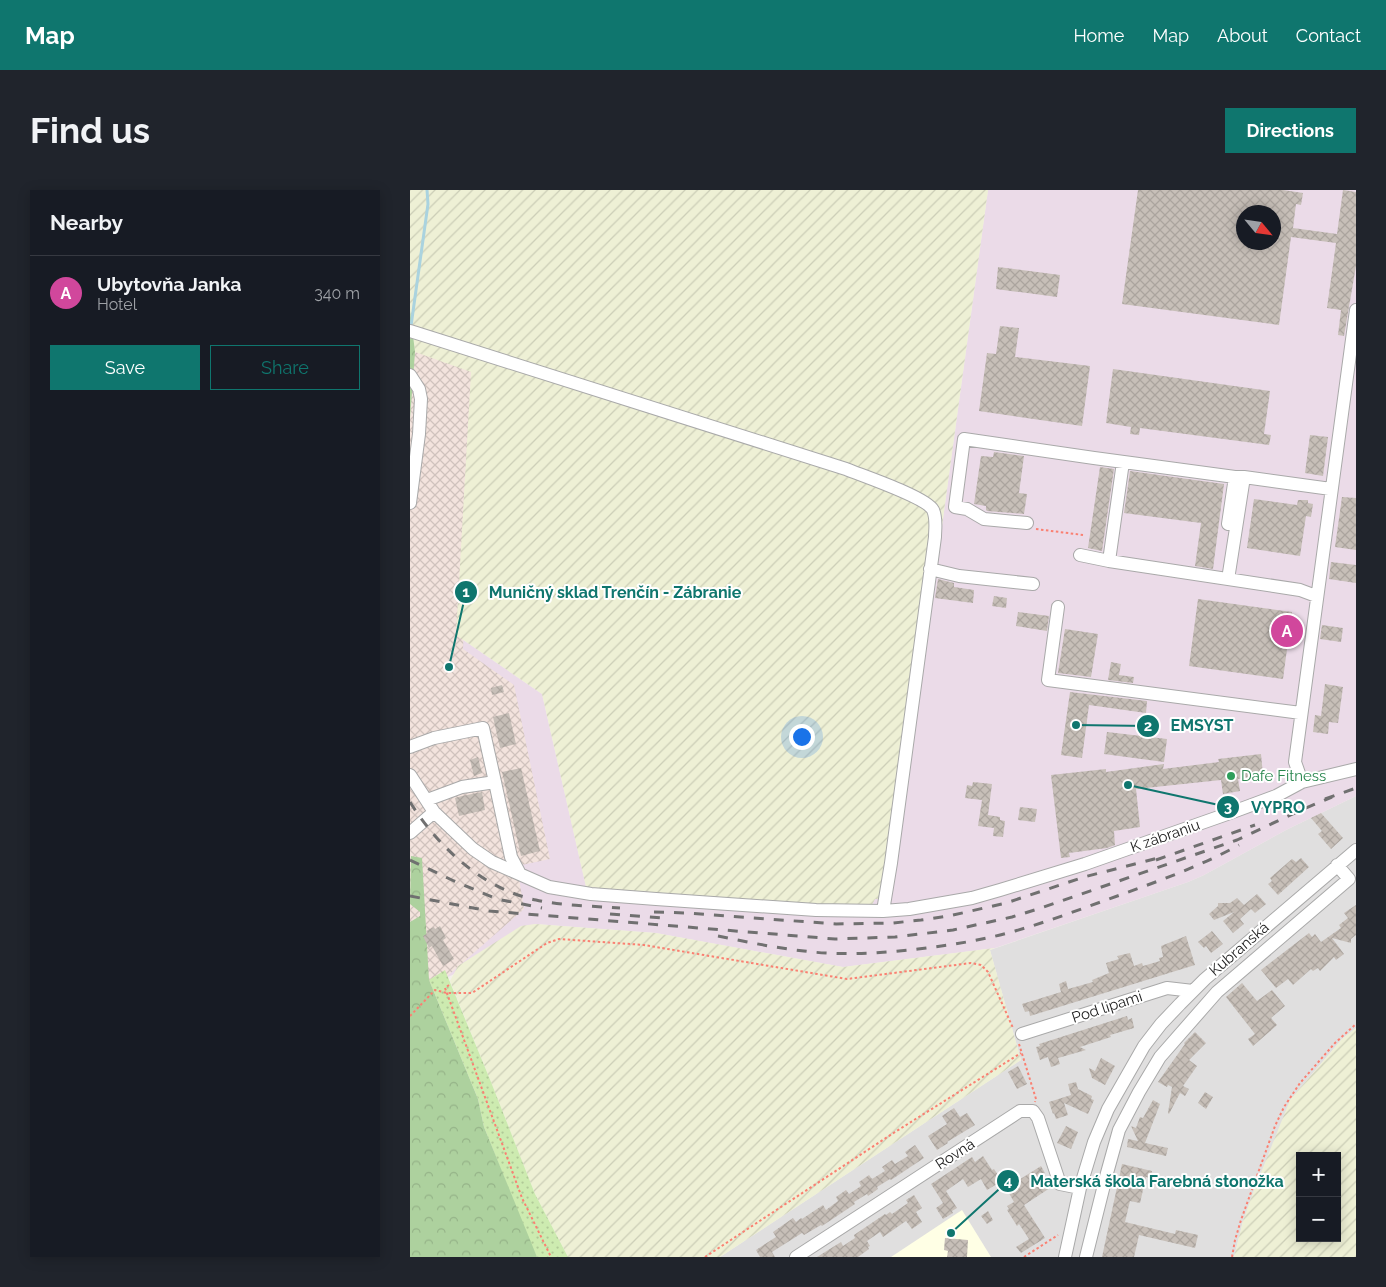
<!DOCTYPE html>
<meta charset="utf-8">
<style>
:root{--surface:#171b24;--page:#20242c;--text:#f1f3f6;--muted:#9ea1a6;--line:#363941;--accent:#0f766e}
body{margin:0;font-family:Raleway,sans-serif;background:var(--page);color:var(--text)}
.controls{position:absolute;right:15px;bottom:15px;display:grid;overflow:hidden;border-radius:0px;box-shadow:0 2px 12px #0003}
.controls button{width:45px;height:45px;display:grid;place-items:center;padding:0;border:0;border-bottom:1px solid var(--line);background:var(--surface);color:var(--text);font:25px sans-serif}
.compass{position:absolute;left:826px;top:15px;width:45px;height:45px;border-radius:50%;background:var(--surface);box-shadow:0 2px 12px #0003;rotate:119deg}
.you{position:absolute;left:391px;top:546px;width:18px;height:18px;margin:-12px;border:4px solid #fff;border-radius:50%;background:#1a73e8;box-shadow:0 0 0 8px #1a73e833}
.badge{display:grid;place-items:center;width:32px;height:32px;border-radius:50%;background:var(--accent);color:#fff;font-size:16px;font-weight:700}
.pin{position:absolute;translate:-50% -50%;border:2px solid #fff;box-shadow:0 1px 5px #0006}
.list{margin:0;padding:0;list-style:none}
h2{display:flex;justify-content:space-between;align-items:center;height:65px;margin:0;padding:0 20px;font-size:21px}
h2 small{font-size:16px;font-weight:400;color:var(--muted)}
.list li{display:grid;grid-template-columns:32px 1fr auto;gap:15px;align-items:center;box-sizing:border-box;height:75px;padding:0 20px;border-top:1px solid var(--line)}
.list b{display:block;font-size:19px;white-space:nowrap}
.list p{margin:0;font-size:16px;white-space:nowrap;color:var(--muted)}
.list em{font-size:16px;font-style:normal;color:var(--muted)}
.actions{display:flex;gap:10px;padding:15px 20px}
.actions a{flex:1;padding:11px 0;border:1px solid var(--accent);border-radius:0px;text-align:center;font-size:18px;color:var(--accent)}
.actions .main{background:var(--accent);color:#fff}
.map{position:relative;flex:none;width:946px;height:1067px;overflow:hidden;border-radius:0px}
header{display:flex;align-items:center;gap:30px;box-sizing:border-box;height:70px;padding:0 25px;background:var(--accent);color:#fff}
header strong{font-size:24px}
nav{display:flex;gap:28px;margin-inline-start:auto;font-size:18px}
.intro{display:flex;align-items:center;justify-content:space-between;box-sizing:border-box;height:120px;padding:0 30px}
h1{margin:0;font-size:35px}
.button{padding:12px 22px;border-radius:0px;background:var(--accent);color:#fff;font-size:18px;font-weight:700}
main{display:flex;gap:30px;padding:0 30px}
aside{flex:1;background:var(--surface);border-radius:0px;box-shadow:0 2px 12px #0003}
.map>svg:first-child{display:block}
.residential{fill:#e0dfdf}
.industrial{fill:#ebdbe8;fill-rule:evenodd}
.education{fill:#ffffe5}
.military{fill:url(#military-cross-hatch)}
.farmland{fill:url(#farmland-furrows);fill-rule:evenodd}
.grass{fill:url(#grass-dots)}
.forest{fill:url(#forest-crowns)}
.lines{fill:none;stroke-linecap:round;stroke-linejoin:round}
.stream{stroke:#aad3df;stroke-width:3}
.building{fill:url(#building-cross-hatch);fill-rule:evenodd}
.minor-casing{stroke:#a9a9a9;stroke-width:14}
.path{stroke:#fa8072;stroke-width:2;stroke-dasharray:2.5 2.5;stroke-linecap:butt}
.minor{stroke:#fff;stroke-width:12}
.rail{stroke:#707070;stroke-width:3;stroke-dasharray:10 10;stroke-linecap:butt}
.leisure-dot{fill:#2e9e5b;stroke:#fff;stroke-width:2}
.labels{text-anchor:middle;stroke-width:4;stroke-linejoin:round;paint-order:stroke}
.leisure-label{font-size:15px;fill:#27864d;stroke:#fff;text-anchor:start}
.street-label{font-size:15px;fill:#222;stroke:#fff}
.leader{fill:none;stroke:#0f766e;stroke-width:2}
.callout-dot{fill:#0f766e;stroke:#fff;stroke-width:2}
.mark-label{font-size:15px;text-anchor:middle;font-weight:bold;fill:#fff}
.callout-label{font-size:16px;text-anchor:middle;font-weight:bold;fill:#0f766e;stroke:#fff;stroke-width:4;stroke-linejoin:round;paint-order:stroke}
</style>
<header>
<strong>Map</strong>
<nav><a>Home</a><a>Map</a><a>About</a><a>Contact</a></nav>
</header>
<div class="intro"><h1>Find us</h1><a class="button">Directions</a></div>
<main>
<aside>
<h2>Nearby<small></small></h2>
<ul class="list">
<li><span class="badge" style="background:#d1479c">A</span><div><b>Ubytovňa Janka</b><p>Hotel</p></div><em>340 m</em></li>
</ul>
<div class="actions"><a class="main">Save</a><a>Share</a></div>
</aside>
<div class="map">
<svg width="946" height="1067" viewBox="0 0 946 1067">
<defs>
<pattern id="military-cross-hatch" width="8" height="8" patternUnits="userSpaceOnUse" patternTransform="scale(1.25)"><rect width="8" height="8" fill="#f3e3dd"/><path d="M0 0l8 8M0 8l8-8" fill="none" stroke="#d0c2bd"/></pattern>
<pattern id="farmland-furrows" width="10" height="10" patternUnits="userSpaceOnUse" patternTransform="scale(1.25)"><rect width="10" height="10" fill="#eef0d5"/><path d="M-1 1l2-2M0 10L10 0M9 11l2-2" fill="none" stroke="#ccceb7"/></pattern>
<pattern id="grass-dots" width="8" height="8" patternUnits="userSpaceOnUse" patternTransform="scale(1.25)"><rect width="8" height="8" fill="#cdebb0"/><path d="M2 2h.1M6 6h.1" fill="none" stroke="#b0c997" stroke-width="1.8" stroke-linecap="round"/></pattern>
<pattern id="forest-crowns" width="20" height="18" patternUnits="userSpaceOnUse" patternTransform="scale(1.25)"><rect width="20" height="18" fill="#add19e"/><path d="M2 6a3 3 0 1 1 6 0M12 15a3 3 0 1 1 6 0" fill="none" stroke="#95b388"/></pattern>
<pattern id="building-cross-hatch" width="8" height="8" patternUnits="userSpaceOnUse" patternTransform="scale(1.25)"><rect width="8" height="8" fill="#c7bfb8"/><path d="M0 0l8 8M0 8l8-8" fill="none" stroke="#aba49e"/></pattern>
</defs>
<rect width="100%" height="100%" fill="#f2efe9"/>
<path class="residential" d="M946 606V838L932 849 896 891 833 1031 824 1067H310L611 870 580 760 778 692 794 685 876 640Z"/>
<path class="industrial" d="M578 0H946V606L876 640 794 685 778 692 585 758 433 777 246 743 125 734 48 776 44 784 38 787 35 780 0 229 46 445 132 504 176 696 522 409ZM834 22H864V52H834Z"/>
<path class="education" d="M552 1020 581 1067H481Z"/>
<path class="military" d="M0 155 66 174 53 459 104 495 140 669 107 676 114 719 27 795 0 822Z"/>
<path class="farmland" d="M0 0H578L522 409 471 709H465L462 715 416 716 176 697 132 504 46 445 61 182 5 162 0 120Z
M125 734 246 743 433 777 585 758 580 760 611 870 310 1067H158L125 1004 81 892 40 791 48 776 111 736Z
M946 838V1067H824L833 1031 844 1000 880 910 932 849ZM890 966H927V1048H890Z"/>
<path class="grass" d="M35 780 81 892 125 1004 158 1067H127L121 1055 74 937 68 909 19 790Z"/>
<path class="forest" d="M0 120 5 162 0 229Z
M1 666 12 668 19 790 68 909 74 937 127 1067H0V732L10 726V722L0 714Z"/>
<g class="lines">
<path class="stream" d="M1 136 18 14 17 0"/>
</g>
<path class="building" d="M728 0H873L893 3 891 15 886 14 883 38 927 44 933 0 946 2V76L934 146 928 145 931 120 917 118 926 53 881 47 869 135 712 114ZM834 22H864V52H834Z
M588 77 650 85 647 107 586 99Z
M590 136 609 138 605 167 680 176 672 236 569 221 577 163 586 164Z
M703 179 860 201 854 244 861 245 859 255 730 238 729 245 720 244 721 237 696 233Z
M900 245 918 247 913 286 895 283Z
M584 262 614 266 609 303 617 304 614 324 577 321 576 320V316L564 314 571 266 583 267Z
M690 277 704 279 692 361 678 358Z
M720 281 814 294 803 379 785 376 791 333 714 323Z
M932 307 946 308V360L925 357Z
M844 309 887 315 888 310H898V313L903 314 901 327 896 326 890 366 837 358Z
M921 372 946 375V393L919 389Z
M528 389 544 393V397L564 400 563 413 525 408Z
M584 406 597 408 596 418 582 416Z
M788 409 882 422 873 489 779 476Z
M608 422 639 426 637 441 606 436Z
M912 435 933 438 931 452 910 449Z
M655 439 688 444 681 487 648 483Z
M701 472 711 474 709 485 724 487 723 493 698 490Z
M915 494 933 497 928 533 919 532 918 544 903 542 905 525 911 526Z
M92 495 94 502 82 505 81 498Z
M660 502 737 511 736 523 679 515 672 568 651 565Z
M99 523 106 554 90 558 83 527Z
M697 542 757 549 754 572 694 564Z
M851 564 853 585 828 589 830 601 813 604 811 590 726 599 730 637 704 641 705 655 697 658 659 663 660 667 651 668 641 585 696 579V582L754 574 753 579 809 572 808 569Z
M68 567 72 583 64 586 60 570Z
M111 578 130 661 111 666 92 582Z
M563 592 582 594 578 625 590 627V630L595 631 593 647 583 646 584 638 568 636 572 610 555 608 557 595 562 596Z
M72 602 75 620 49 626 45 608 52 606Z
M610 617 627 619 625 632 608 630Z
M911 623 933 648 921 659 908 644 912 641 901 628Z
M891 668 899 677 868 705 858 694 862 691 860 688 882 669 886 672Z
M847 704 856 714 845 723 841 719 830 729 834 734 823 743 813 731 824 722 804 730 799 724 808 716V713H820L827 708 834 715Z
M946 715V745L941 749V753L922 748 934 764 926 770 924 767 910 781 908 778 903 781 901 779 883 795 878 789 866 798 851 780 899 743 902 747 905 744 911 752 931 738 929 735 938 728 934 723Z
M30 736 36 748 33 750 44 769 33 776 22 756 19 758 13 746 18 743 16 741 24 737 25 739Z
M802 741 813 754 801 763 796 756 794 758 788 752Z
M776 746 785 775 620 826 619 821 615 822 612 814 651 802 649 794 656 791 658 799 683 792 682 790 699 783 696 773 709 769 707 766 720 763 724 776 732 773 733 776 750 771 749 768 753 767 751 756Z
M832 793 847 811 862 800 875 816 861 828 867 835 843 856 838 849 845 844 816 807Z
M717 826 718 830 722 828 724 838 700 845 701 847 670 857 676 860 648 868 650 874 641 877 638 867 630 870 626 857 630 856 629 854Z
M785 842 796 853 779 870 787 876 773 896 779 899 775 906 770 903 759 924 758 923 762 897 758 895 757 897 748 892 775 854 774 853Z
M691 868 705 876 695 895 682 888 679 878 685 881Z
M608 876 617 894 607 899 598 882Z
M666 892 668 899 682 906 681 909 684 910 678 924 654 913 658 925 646 929 644 923 643 924 639 912 661 905 658 894Z
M795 902 803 907 796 919 788 913Z
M743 910 750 914 735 953 758 958 756 966 717 957 718 949 728 951 721 936 726 938 730 927 733 928Z
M544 918 550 927 557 923 565 935 537 952 538 953 527 960 518 946 537 934 532 926Z
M656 936 668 942 661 959 647 953Z
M505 955 514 968 481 990 480 989 467 997 468 999 458 1006 457 1004 444 1012 445 1014 412 1036 411 1035 394 1045 392 1043 362 1062 365 1067H350L346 1060 366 1047 363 1042 383 1028 386 1032 391 1028 392 1029 413 1015 416 1020 428 1011 426 1007 436 1000 439 1004 451 996 449 992 459 985 462 989 475 981 472 977 482 970 485 974 498 966 495 962Z
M573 966 582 980 584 979 592 991 577 1000 571 989 558 997 553 989 536 1001 547 1018 542 1021 543 1023 533 1029 526 1018 533 1013 521 994 562 967 565 972Z
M712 974 742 981 740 988 736 987 730 1013 720 1011 715 1032 765 1044 766 1040 788 1045 785 1058 729 1045 724 1067H692Z
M631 976 635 983 632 985 640 998 614 1015 635 1048 611 1063 606 1057 619 1049 609 1034 607 1036 597 1020 599 1019 597 1016 604 1012 596 998Z
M504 1005 512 1018 506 1022 512 1032 502 1039 496 1031 473 1047 470 1042 457 1051 460 1056 458 1057 459 1059 448 1067H407L431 1052 433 1056 445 1048 444 1045 475 1024 476 1025 480 1022 482 1024 498 1013 496 1010Z
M578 1021 583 1030 577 1034 571 1026Z
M535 1048 558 1050 557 1067H537L538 1061 534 1060Z"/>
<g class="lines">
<defs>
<path id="minor" d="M0 141 436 279C453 286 516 307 523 320 527 329 525 339 525 347L481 673 473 721
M0 185 9 199 11 209 9 244 0 313
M617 333 574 329 557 319 545 317 554 249 684 268 825 287H834
M818 334 825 287
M670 365 699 371 890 400 906 406
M699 371 713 272
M520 379 549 386 623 394
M819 383 834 287 921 299
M648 417 638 490 891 523
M0 557 24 548 73 538 85 592
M0 585 24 622 63 659 82 672 139 697 181 704 246 709 406 720 473 721 499 719 562 708 590 700 675 674 820 623 866 606 892 592 946 579
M892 592 885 572 946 120
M17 610 52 597 85 592 101 667 110 684
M0 643 24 622
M612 844 757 798 783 801
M386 1067 610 921H623L628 928 650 994 670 998
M655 1067 670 998 684 952 698 919 734 856 751 834 770 814 795 789 946 660
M676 1067 697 983 709 940 729 902 750 867 807 802 939 689 927 675"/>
</defs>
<use href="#minor" class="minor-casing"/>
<path class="path" d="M626 339 673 345
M39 795 35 798 112 1008 141 1067
M0 826 25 800 37 803H62L137 753 149 749 234 755 437 789 561 773 571 775 578 782 603 838
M609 854 626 909 625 912
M295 1067 485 942 611 863
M614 1067 648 1045
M822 1067 825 1050 831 1030 865 936 874 917 890 893 925 853 946 834"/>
<use href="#minor" class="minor"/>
<path class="rail" d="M915 609 946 598
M0 612C28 657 73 699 126 710 153 716 183 716 210 718
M0 670 44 691 87 709 132 718
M746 670 845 635
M0 706 79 721 425 749 485 747 543 740 602 727 631 718 827 650 891 620 922 607
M244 722 277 723 426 734 483 733 511 730 539 726 596 713 674 687 752 667
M200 724 254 728
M308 746C337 752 366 758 394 761 432 766 471 763 508 759 542 755 573 750 605 741 637 732 668 720 699 709 743 693 787 678 829 655"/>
</g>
<circle class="leisure-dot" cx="821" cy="586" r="5"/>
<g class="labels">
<g class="leisure-label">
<text x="831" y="591">Dafe Fitness</text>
</g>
<g class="street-label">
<text transform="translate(755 646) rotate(-19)" y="5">K zábraniu</text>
<text transform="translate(829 759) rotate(-41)" y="5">Kubranská</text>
<text transform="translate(697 817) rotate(-18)" y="5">Pod lipami</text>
<text transform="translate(545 964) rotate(-33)" y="5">Rovná</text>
</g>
</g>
<path class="leader" d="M39 477L56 402M666 535L738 536M718 595L818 617M541 1043L598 991"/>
<g class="callout-dot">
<circle cx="39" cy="477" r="5"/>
<circle cx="666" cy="535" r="5"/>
<circle cx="718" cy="595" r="5"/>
<circle cx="541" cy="1043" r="5"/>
<circle cx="56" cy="402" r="12"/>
<circle cx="738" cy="536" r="12"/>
<circle cx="818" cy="617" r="12"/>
<circle cx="598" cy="991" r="12"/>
</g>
<g class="mark-label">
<text x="56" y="407">1</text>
<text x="738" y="541">2</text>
<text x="818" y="622">3</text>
<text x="598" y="996">4</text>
</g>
<g class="callout-label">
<text x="205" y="408">Muničný sklad Trenčín - Zábranie</text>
<text x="792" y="541">EMSYST</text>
<text x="868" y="623">VYPRO</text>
<text x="747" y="997">Materská škola Farebná stonožka</text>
</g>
</svg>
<div class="controls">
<button>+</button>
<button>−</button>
</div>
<svg class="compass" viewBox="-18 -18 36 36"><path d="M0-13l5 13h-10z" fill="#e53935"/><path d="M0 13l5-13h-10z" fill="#9ea1a6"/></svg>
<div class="you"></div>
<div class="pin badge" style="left:877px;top:441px;background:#d1479c">A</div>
</div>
</main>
